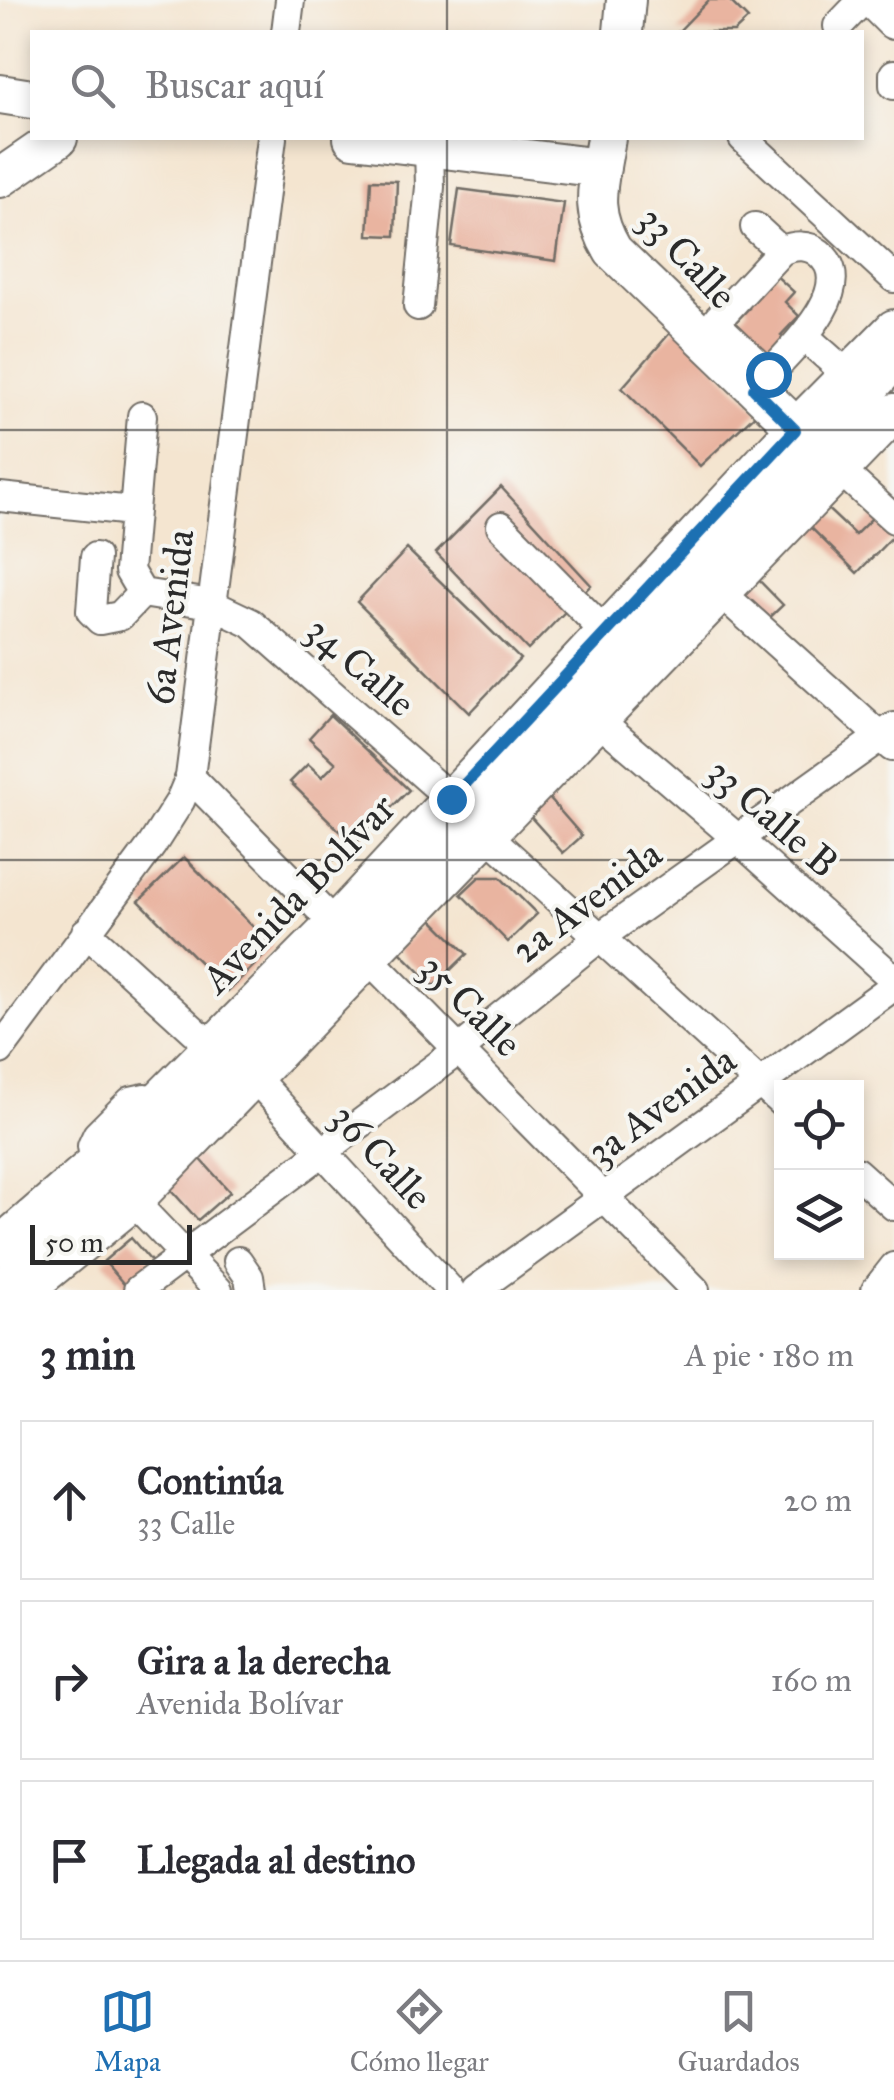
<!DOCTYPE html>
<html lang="es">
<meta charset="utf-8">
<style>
:root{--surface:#fff;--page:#f7f7f7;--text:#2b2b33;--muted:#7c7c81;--line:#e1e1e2;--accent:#1f6fb2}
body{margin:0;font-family:"IM FELL Great Primer",serif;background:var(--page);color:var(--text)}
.controls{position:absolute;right:30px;bottom:30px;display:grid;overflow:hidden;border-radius:0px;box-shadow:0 5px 15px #0003}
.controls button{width:90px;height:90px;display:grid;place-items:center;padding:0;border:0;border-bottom:2px solid var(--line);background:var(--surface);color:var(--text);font:50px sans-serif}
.scale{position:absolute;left:30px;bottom:25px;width:162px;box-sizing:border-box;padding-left:10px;border:5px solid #2b2b2b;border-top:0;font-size:28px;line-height:35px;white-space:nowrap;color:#2b2b2b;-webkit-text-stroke:8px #f6f6f2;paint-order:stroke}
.stop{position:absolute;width:30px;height:30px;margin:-22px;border:8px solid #1f6fb2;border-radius:50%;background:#fff}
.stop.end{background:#1f6fb2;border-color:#fff;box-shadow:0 2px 10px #0008}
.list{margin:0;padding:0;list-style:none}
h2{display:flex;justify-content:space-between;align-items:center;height:130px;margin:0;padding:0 40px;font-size:42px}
h2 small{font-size:32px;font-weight:400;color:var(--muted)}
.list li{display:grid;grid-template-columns:65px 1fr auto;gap:30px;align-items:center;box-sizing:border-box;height:160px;margin:0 20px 20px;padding:0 20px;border:2px solid var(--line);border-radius:0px}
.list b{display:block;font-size:38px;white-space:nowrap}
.list p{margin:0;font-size:32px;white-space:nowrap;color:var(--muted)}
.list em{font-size:32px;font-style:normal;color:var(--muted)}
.icon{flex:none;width:55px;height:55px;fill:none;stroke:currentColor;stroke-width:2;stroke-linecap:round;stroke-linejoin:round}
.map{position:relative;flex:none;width:894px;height:1290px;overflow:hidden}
.search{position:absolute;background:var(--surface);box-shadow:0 5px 15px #0003;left:30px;right:30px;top:30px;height:110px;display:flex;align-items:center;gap:25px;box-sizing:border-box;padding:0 35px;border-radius:0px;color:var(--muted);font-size:38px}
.sheet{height:670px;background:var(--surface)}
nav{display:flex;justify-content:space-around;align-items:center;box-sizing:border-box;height:140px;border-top:2px solid var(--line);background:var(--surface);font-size:28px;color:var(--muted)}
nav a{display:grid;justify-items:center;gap:5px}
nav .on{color:var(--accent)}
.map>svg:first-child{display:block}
.building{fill:#e9b4a0}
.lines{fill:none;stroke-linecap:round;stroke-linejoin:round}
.minor-casing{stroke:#716c65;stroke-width:32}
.major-casing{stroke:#716c65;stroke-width:42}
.minor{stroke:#fff;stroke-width:28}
.major{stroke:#fff;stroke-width:38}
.route{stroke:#1f6fb2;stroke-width:12}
.grid{fill:none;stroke:#2b2b2b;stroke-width:2.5;stroke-opacity:0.55}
.labels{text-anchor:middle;stroke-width:8;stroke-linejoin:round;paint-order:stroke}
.street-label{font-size:40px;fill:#2b2b2b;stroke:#f6f6f2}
</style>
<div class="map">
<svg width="894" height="1290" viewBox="0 0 894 1290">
<rect width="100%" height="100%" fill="#f6f6f2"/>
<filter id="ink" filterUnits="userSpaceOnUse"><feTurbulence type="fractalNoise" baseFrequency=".01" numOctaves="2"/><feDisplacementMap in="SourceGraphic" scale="20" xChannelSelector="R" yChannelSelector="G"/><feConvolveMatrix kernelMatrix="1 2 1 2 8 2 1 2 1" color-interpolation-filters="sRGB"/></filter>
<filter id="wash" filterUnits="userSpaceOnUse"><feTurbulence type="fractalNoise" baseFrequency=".0048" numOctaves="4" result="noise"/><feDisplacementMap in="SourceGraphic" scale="40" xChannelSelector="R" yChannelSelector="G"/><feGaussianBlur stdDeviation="2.25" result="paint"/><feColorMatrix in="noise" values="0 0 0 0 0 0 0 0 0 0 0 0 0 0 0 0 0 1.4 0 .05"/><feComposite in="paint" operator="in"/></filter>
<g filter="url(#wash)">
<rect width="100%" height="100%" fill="#f4e5d0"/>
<g id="blocks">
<path class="building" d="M709 0H729L748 19 734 32H678Z
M371 180 397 181 395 236 368 235Z
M459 189 564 203 556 261 451 246Z
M772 272 794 292 785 302 799 316 781 335 789 342 768 365 729 329 749 308 743 303Z
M676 326 759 411 700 466 622 388Z
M501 487 591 585 528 650 436 553Z
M816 498 855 535 877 513 894 529V535L857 573 799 516Z
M407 549 520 659 469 713 357 602Z
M750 571 783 605 763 624 736 584Z
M330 715 409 790 354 845 290 782 308 764 322 777 336 763 309 738Z
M548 797 582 836 563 853 528 814Z
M184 857 273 947 228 991 139 901Z
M479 877H500L537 914 508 942 461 894Z
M431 918 467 954 434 986 398 950Z
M197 1155 230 1192 198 1220 165 1183Z
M131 1238 157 1268 129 1290 104 1261Z"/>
</g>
</g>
<g filter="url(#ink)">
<use href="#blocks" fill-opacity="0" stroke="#716c65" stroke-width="2.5"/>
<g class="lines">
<defs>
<path id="minor" d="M838 26 863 0
M286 32 290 0
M894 74V85
M743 138 894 278
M755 227 781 251
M418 306 430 187 429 147
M804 336 848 375
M754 389 766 375 769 374C791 350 860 286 819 253 808 244 794 245 781 251L718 319 719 327 769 374
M142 416 129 571 142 593 211 604 251 623 451 799
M840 470 894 519
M0 497 132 511
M501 526 605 632
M95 557 91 611 100 620 120 616 142 593
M719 591 892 747
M596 718 738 839 894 979
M190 777 695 1290
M486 834 782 1103
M86 932 211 1046
M0 1050 152 845 180 801 190 777 272 138
M254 1077 450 1290
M95 1164 92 1146 97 1135 131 1101 145 1098 157 1101
M856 1172 894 1206
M133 1201 218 1290
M238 1261 249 1277 251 1290
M0 1283 122 1177 351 943 894 368
M138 1290 460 1049 600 937 894 727
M476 1290 894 986
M876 1290 894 1267"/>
<path id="major" d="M874 0 894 20
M623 32 626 0
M0 94 32 99
M353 138 601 168
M606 138C599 184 587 208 613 251L840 470
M0 178 58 138
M0 1246 103 1157 334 925 795 429 894 329
M24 1290 133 1201 894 413"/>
</defs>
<use href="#minor" class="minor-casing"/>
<use href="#major" class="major-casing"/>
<use href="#minor" class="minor"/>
<use href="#major" class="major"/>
</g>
</g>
<g class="lines" filter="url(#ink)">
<path class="route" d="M451 799 795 430 754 389 768 374"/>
</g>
<path class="grid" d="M447 0V32M447 138V1290M0 430H894M0 860H894"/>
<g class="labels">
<g class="street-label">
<text transform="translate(688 257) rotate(47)" y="14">33 Calle</text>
<text transform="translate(169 617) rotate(-83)" y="14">6a Avenida</text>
<text transform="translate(361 666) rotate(41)" y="14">34 Calle</text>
<text transform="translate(773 817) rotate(41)" y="14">33 Calle B</text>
<text transform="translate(298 893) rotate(-46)" y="14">Avenida Bolívar</text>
<text transform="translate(586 901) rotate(-37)" y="14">2a Avenida</text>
<text transform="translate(471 1005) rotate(45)" y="14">35 Calle</text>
<text transform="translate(661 1105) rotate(-36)" y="14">3a Avenida</text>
<text transform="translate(382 1156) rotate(47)" y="14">36 Calle</text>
</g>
</g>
</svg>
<div class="controls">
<button><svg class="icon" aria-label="locate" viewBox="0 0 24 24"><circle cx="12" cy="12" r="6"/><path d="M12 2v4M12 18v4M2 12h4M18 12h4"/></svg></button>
<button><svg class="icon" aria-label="layers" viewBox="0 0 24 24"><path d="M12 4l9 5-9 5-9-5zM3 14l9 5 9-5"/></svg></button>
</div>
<div class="scale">50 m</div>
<div class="stop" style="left:768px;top:374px"></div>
<div class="stop end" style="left:451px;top:799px"></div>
<div class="search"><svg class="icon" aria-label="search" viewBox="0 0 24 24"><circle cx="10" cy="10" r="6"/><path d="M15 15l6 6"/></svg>Buscar aquí</div>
</div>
<section class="sheet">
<h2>3 min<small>A pie · 180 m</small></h2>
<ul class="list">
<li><svg class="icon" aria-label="ahead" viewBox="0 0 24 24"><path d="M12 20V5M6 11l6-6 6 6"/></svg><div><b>Continúa</b><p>33 Calle</p></div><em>20 m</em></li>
<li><svg class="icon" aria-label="right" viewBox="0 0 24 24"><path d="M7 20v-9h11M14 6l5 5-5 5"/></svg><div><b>Gira a la derecha</b><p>Avenida Bolívar</p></div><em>160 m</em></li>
<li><svg class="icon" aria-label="arrive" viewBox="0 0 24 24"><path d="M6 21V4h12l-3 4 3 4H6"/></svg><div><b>Llegada al destino</b></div></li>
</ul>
</section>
<nav>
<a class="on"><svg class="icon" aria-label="map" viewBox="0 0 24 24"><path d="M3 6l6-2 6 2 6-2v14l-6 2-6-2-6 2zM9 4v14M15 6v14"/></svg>Mapa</a>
<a><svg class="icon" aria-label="directions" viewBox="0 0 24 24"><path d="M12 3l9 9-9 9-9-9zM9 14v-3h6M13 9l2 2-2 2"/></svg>Cómo llegar</a>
<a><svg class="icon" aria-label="saved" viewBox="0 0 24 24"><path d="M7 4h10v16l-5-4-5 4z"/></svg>Guardados</a>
</nav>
